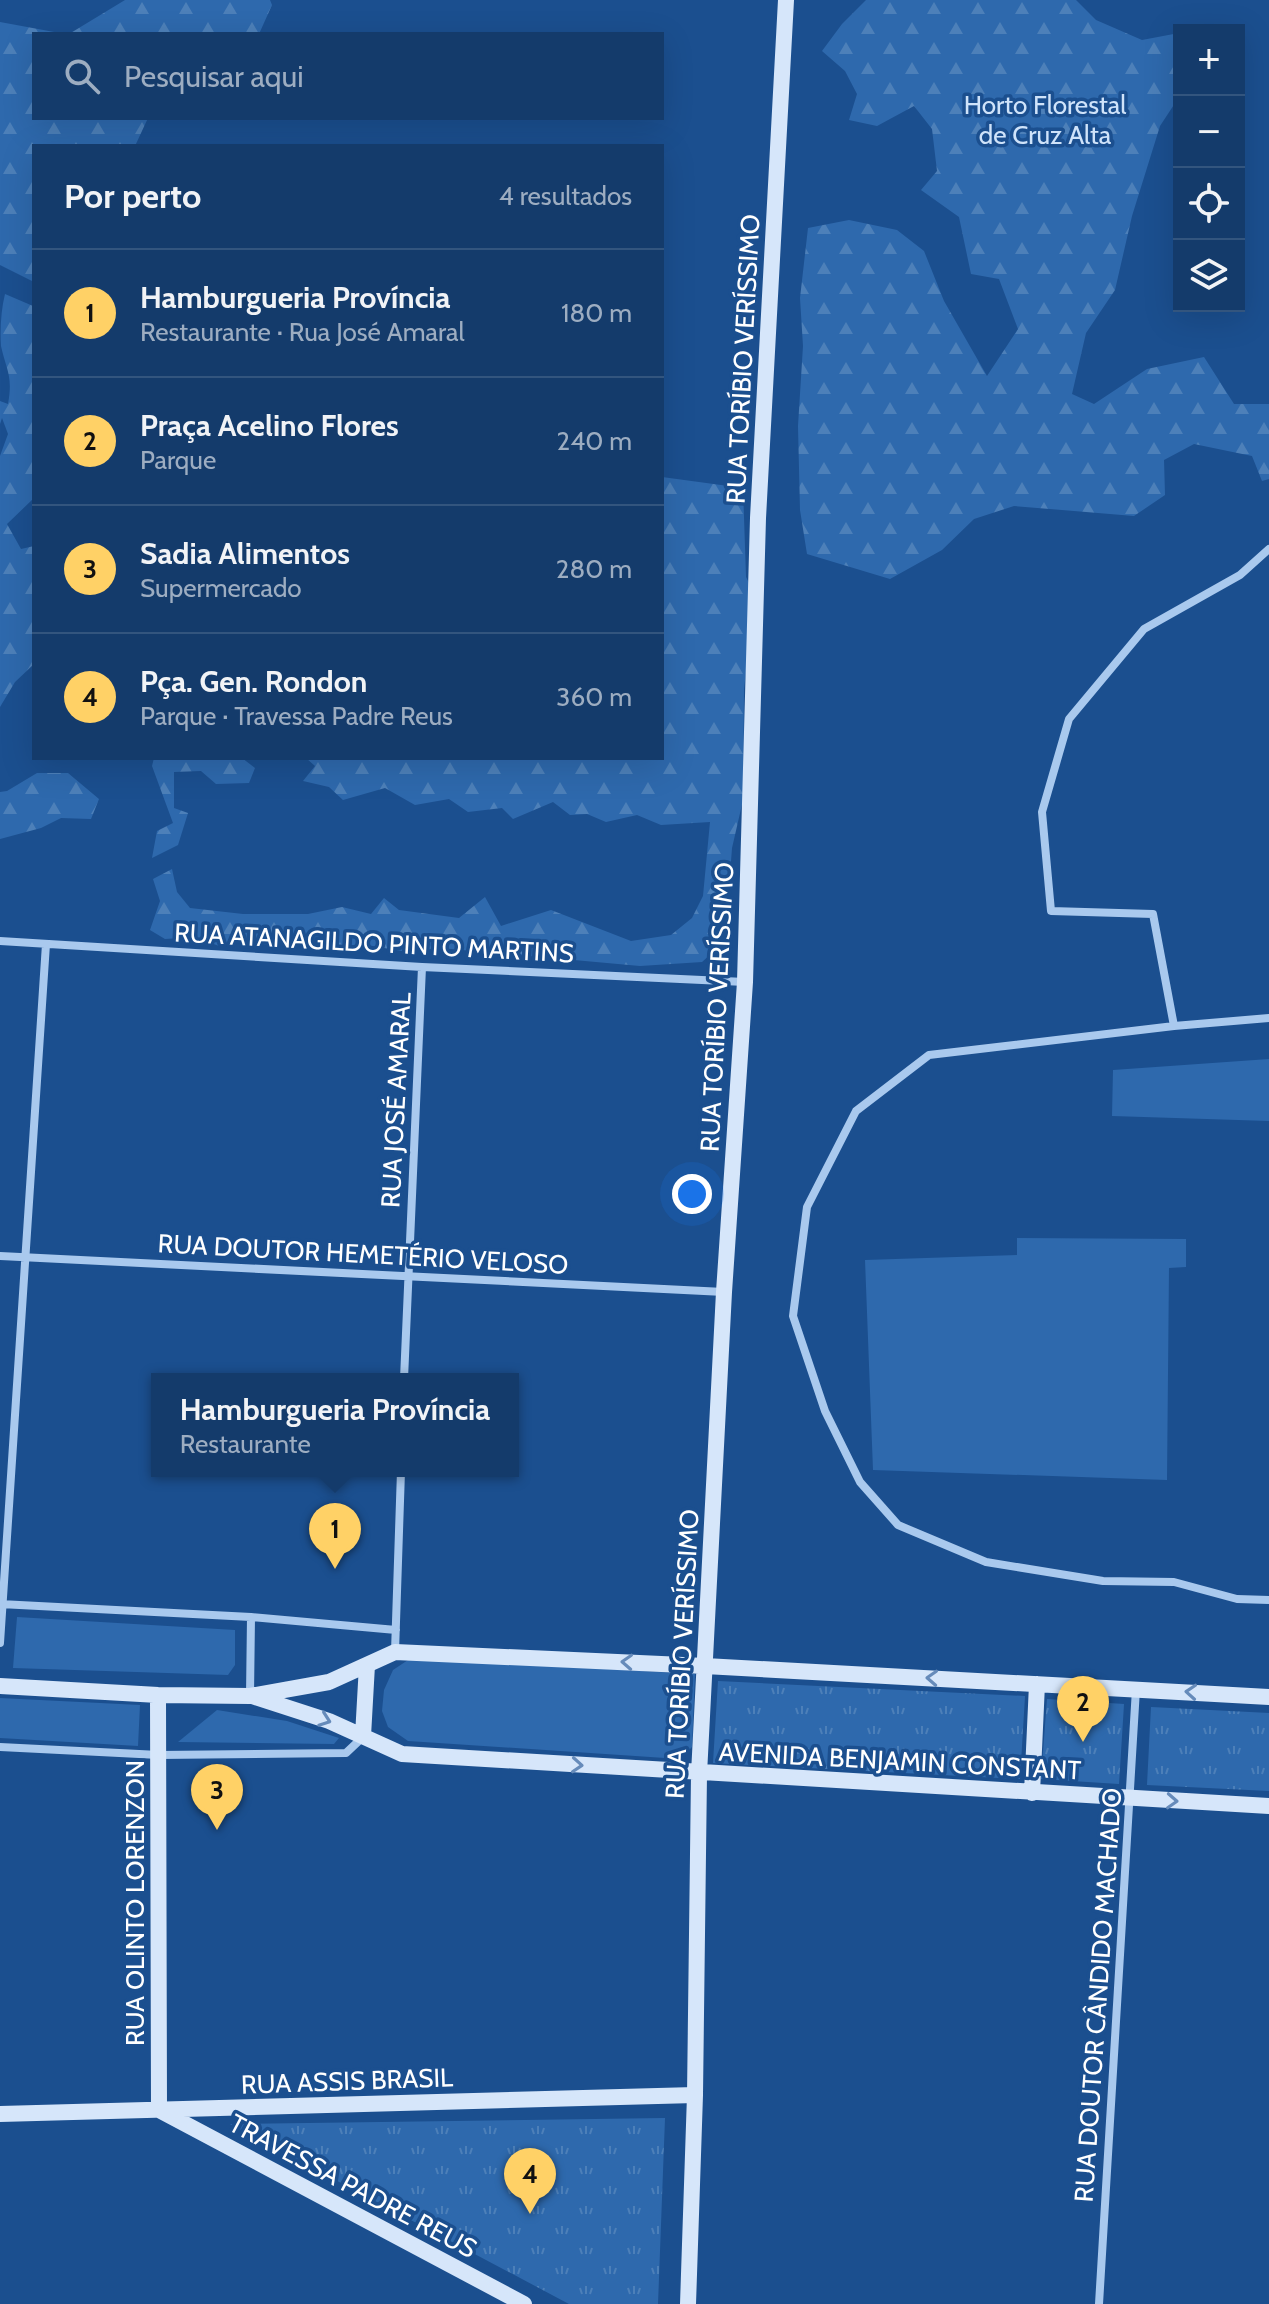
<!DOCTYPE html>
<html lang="pt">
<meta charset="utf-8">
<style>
:root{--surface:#143b6b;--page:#214673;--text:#f1f3f6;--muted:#9dadc1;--line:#33557e;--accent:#ffd166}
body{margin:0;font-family:Cabin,sans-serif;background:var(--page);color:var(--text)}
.controls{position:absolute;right:24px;top:24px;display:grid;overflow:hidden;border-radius:0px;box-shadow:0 8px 32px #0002}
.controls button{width:72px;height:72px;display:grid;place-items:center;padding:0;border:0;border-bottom:2px solid var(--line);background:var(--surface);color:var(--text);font:40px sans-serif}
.you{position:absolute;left:692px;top:1194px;width:28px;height:28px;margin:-20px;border:6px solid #fff;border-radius:50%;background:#1a73e8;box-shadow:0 0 0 12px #1a73e833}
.badge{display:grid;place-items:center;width:52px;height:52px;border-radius:50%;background:var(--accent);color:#111;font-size:26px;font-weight:700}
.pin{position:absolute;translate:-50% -66px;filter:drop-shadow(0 2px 4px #0008)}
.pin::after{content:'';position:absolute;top:42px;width:28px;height:24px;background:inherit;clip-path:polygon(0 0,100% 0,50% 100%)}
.popup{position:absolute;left:151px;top:1373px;width:368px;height:104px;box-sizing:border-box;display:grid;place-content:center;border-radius:0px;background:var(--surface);filter:drop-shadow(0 2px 6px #0005);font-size:26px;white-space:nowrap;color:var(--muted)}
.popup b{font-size:30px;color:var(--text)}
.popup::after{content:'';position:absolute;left:50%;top:100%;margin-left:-16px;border:16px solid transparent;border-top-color:var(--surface)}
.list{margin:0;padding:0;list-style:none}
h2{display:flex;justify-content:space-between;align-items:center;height:104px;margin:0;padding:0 32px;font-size:34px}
h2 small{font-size:26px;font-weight:400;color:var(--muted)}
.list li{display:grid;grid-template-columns:52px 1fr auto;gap:24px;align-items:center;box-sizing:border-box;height:128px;padding:0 32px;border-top:2px solid var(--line)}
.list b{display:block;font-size:30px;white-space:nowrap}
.list p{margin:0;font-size:26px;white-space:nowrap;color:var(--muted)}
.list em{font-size:26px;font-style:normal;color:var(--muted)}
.icon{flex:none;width:44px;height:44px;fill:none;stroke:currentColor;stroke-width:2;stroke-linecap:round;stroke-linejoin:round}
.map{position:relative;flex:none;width:1269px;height:2304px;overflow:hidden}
.search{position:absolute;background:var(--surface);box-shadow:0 8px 32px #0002;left:32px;top:32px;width:632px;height:88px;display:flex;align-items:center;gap:20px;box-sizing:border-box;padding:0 28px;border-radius:0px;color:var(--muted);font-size:30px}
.panel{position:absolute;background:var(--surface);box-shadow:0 8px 32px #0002;left:32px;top:144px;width:632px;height:616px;border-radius:0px}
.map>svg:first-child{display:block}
.grass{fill:#2e69ad}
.forest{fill:url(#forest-firs)}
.park{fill:url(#park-tufts)}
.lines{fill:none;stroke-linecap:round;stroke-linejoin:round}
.street{stroke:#a9c9ee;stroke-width:8}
.secondary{stroke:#d6e6fa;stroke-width:16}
.oneway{stroke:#668bba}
.labels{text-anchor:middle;stroke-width:7;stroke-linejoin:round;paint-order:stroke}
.park-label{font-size:26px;fill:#cfe3fa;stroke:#1b4f8f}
.street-label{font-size:26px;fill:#fff;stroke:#1b4f8f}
</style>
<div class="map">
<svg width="1269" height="2304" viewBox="0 0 1269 2304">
<defs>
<pattern id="forest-firs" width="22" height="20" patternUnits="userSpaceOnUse" patternTransform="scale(2)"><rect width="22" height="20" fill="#2e69ad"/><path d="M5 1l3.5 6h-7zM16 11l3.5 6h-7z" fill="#4d80b9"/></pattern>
<pattern id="park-tufts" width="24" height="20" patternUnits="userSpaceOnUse" patternTransform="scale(2)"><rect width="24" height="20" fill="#2e69ad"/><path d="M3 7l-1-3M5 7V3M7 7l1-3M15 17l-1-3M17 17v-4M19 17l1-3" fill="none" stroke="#4d80b9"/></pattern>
</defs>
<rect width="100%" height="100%" fill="#1b4f8f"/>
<path class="grass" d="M1269 1059V1121L1112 1116 1113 1070Z
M1017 1238 1186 1239V1267L1169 1268 1167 1480 873 1470 865 1260 1017 1255Z
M17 1617 235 1630V1665L228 1675 13 1668Z
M411 1658 695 1674 692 1747 680 1759 408 1741 388 1727 382 1711 384 1690 393 1670Z
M0 1698 140 1705 138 1746 0 1738Z
M217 1710 287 1721 339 1738 334 1744 178 1742Z"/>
<path class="forest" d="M125 0H270L272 5 259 34H69Z
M866 0H1076L1096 20 1142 40 1179 33V97L1160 126 1132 216 1115 290 1086 333 1072 394 1094 404 1147 369 1204 357 1234 404H1269V479L1262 481 1252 456 1194 444 1164 460 1165 495 1134 516 1014 506 974 519 942 550 890 579 807 554 800 510 798 426 803 346 800 298 808 228 849 220 897 230 924 251 944 301 987 376 1018 329 999 279 971 274 959 217 921 190 937 171 932 129 914 106 877 126 849 120 857 94 845 71 822 51 842 24Z
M0 22 65 34H34V118H148L135 146H34V282L0 265Z
M5 294 33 306 34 310V498L7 524 21 549 34 546V664L15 682 0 707V456L8 434 2 418 0 424V401L8 404C13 376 7 372 1 346 0 329 1 310 5 294Z
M662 477 743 488 746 577 755 595 744 689 743 800 732 848 725 941 702 962 640 966 440 948 407 952 367 945H323L297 938 267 945 237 940 219 946 195 937 165 939 150 930 160 901 153 879 172 869 177 892 190 908 243 914H308L342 907 371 914 384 898 399 910 459 918 485 897 501 926 551 910 631 941 671 935 692 918 703 896 710 822 661 825 637 815 606 822 587 814 570 815 553 802 513 819 502 808 468 812 449 799 415 805 385 788 343 800 329 787 303 781 315 766 306 758H662Z
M154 758H242L255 768 249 783 216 784 201 771 174 772V808L188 813 178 845 152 858 157 831 173 823 152 766Z
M37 773H68L99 799 91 819 61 818 41 828 0 839V792L7 791Z"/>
<path class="park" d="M718 1681 1025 1696 1020 1779 713 1763Z
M1047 1699 1124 1704 1119 1784 1041 1779Z
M1151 1707 1269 1713V1791L1147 1785Z
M665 2118 658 2304H569L230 2124Z"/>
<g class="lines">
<path class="street" d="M0 941 422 967 745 982
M1269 1018 1174 1026 929 1055 856 1111 807 1207 793 1316 825 1411 860 1482 898 1525 986 1562 1103 1581 1174 1582 1237 1599 1269 1600
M1174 1026 1153 914 1051 911 1042 812 1069 719 1144 629 1240 575 1269 549
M0 1256 724 1292
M404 1379 422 967
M0 1604 251 1617 250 1695
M251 1617 396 1630
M0 1643 46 944
M395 1652 401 1471
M0 1747 159 1755 346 1753 363 1737
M1099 2304 1136 1689"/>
<path class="secondary" d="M0 1686 158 1695 250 1696 329 1682 395 1652 705 1666 1269 1697
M158 1695 159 2110 524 2304
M252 1696 329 1721 402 1754 1269 1806
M363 1736 367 1665
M1032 1793 1037 1684
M0 2114 695 2095
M688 2304 695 2095 699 1774 724 1292 745 982 758 518 786 0"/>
</g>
<defs><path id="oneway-chevron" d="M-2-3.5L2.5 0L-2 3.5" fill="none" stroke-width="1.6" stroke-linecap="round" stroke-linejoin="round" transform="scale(2)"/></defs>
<g class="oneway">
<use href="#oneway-chevron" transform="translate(627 1662) rotate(-177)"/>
<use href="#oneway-chevron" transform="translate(932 1678) rotate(-177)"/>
<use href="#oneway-chevron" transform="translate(1191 1692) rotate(-176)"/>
<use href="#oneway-chevron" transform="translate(325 1720) rotate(20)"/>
<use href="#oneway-chevron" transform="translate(577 1765) rotate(4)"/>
<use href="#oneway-chevron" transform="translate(1172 1801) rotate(3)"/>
</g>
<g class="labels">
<g class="park-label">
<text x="1045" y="114">Horto Florestal<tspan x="1045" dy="30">de Cruz Alta</tspan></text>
</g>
<g class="street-label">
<text transform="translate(743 359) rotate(-87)" y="9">RUA TORÍBIO VERÍSSIMO</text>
<text transform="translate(374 943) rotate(3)" y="9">RUA ATANAGILDO PINTO MARTINS</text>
<text transform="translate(717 1007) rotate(-87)" y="9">RUA TORÍBIO VERÍSSIMO</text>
<text transform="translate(396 1100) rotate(-87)" y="9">RUA JOSÉ AMARAL</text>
<text transform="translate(363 1254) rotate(3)" y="9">RUA DOUTOR HEMETÉRIO VELOSO</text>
<text transform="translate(682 1654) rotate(-87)" y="9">RUA TORÍBIO VERÍSSIMO</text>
<text transform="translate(900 1761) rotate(3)" y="9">AVENIDA BENJAMIN CONSTANT</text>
<text transform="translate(135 1903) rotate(-90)" y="9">RUA OLINTO LORENZON</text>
<text transform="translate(1098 1995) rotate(-86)" y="9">RUA DOUTOR CÂNDIDO MACHADO</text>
<text transform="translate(347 2081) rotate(-2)" y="9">RUA ASSIS BRASIL</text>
<text transform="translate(353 2186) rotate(28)" y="9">TRAVESSA PADRE REUS</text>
</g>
</g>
</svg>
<div class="controls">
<button>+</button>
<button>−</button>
<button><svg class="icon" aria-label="locate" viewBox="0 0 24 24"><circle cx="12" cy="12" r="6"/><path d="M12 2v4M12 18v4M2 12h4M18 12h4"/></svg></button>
<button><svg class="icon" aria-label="layers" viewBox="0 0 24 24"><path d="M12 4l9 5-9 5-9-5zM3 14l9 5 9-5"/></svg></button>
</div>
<div class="you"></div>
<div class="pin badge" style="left:335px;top:1569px">1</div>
<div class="popup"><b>Hamburgueria Província</b>Restaurante</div>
<div class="pin badge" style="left:1083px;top:1742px">2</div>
<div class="pin badge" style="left:217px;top:1830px">3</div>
<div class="pin badge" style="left:530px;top:2214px">4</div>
<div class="search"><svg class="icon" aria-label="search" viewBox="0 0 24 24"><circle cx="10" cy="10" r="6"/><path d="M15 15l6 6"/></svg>Pesquisar aqui</div>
<section class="panel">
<h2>Por perto<small>4 resultados</small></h2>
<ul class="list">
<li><span class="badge">1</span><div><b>Hamburgueria Província</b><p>Restaurante · Rua José Amaral</p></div><em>180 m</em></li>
<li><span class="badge">2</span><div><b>Praça Acelino Flores</b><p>Parque</p></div><em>240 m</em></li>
<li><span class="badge">3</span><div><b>Sadia Alimentos</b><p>Supermercado</p></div><em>280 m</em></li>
<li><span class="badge">4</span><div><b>Pça. Gen. Rondon</b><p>Parque · Travessa Padre Reus</p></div><em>360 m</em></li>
</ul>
</section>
</div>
